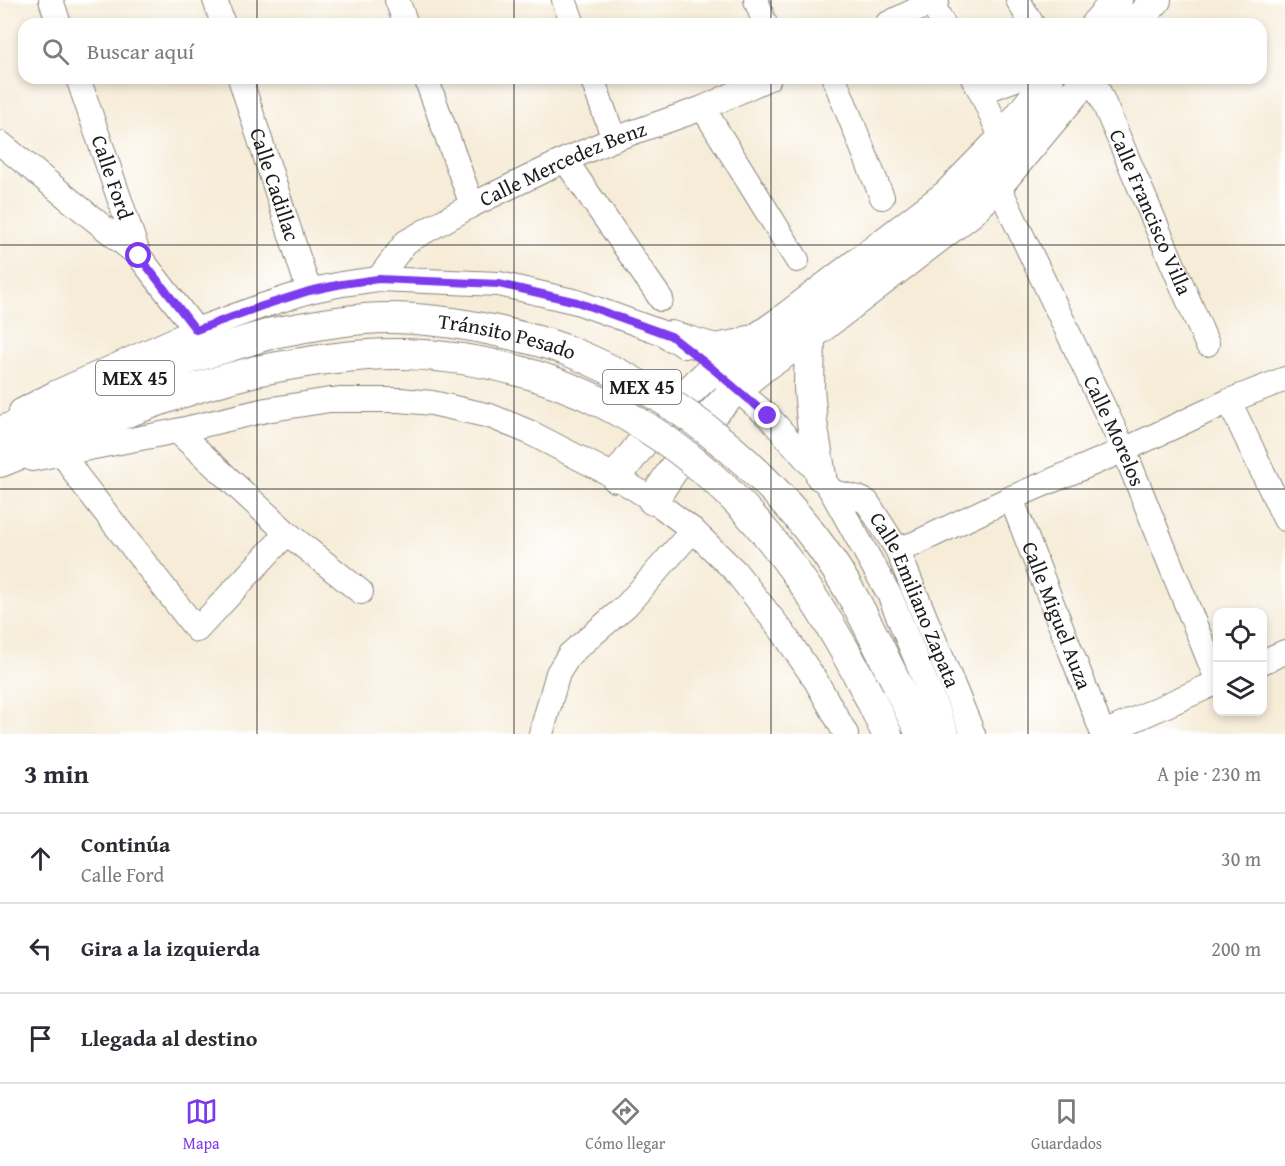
<!DOCTYPE html>
<html lang="es">
<meta charset="utf-8">
<style>
:root{--surface:#fff;--page:#f2f2f3;--text:#2b2b33;--muted:#7c7c81;--line:#e1e1e2;--accent:#7c3aed}
body{margin:0;font-family:"Gentium Book Plus",serif;background:var(--page);color:var(--text)}
.controls{position:absolute;right:18px;bottom:18px;display:grid;overflow:hidden;border-radius:12px;box-shadow:0 3px 9px #0003}
.controls button{width:54px;height:54px;display:grid;place-items:center;padding:0;border:0;border-bottom:2px solid var(--line);background:var(--surface);color:var(--text);font:30px sans-serif}
.stop{position:absolute;width:18px;height:18px;margin:-14px;border:4px solid #7c3aed;border-radius:50%;background:#fff}
.stop.end{background:#7c3aed;border-color:#fff;box-shadow:0 2px 6px #0008}
.list{margin:0;padding:0;list-style:none}
h2{display:flex;justify-content:space-between;align-items:center;height:78px;margin:0;padding:0 24px;font-size:26px}
h2 small{font-size:20px;font-weight:400;color:var(--muted)}
.list li{display:grid;grid-template-columns:39px 1fr auto;gap:18px;align-items:center;box-sizing:border-box;height:90px;padding:0 24px;border-top:2px solid var(--line)}
.list b{display:block;font-size:22px;white-space:nowrap}
.list p{margin:0;font-size:20px;white-space:nowrap;color:var(--muted)}
.list em{font-size:20px;font-style:normal;color:var(--muted)}
.icon{flex:none;width:33px;height:33px;fill:none;stroke:currentColor;stroke-width:2;stroke-linecap:round;stroke-linejoin:round}
.map{position:relative;flex:none;width:1285px;height:734px;overflow:hidden}
.search{position:absolute;background:var(--surface);box-shadow:0 3px 9px #0003;left:18px;right:18px;top:18px;height:66px;display:flex;align-items:center;gap:15px;box-sizing:border-box;padding:0 21px;border-radius:18px;color:var(--muted);font-size:22px}
.sheet{height:348px;background:var(--surface)}
nav{display:flex;justify-content:space-around;align-items:center;box-sizing:border-box;height:84px;border-top:2px solid var(--line);background:var(--surface);font-size:16px;color:var(--muted)}
nav a{display:grid;justify-items:center;gap:3px}
nav .on{color:var(--accent)}
.map>svg:first-child{display:block}
.lines{fill:none;stroke-linecap:round;stroke-linejoin:round}
.minor-casing{stroke:#89847a;stroke-width:26}
.major-casing{stroke:#89847a;stroke-width:32}
.minor{stroke:#fff;stroke-width:24}
.major{stroke:#fff;stroke-width:30}
.major-bridge-casing{stroke:#89847a;stroke-width:32;stroke-linecap:butt}
.major-bridge{stroke:#fff;stroke-width:30}
.route{stroke:#7c3aed;stroke-width:8}
.grid{fill:none;stroke:#1c1c1c;stroke-width:1.5;stroke-opacity:0.55}
.labels{text-anchor:middle;stroke-width:6;stroke-linejoin:round;paint-order:stroke}
.shield{fill:#fff;stroke:#606060;stroke-width:1.5}
.shield-label{font-size:20px;font-weight:bold;fill:#1c1c1c}
.street-label{font-size:21px;fill:#1c1c1c;stroke:#fff}
</style>
<div class="map">
<svg width="1285" height="734" viewBox="0 0 1285 734">
<rect width="100%" height="100%" fill="#fff"/>
<filter id="ink" filterUnits="userSpaceOnUse"><feTurbulence type="fractalNoise" baseFrequency=".0167" numOctaves="2"/><feDisplacementMap in="SourceGraphic" scale="12" xChannelSelector="R" yChannelSelector="G"/><feConvolveMatrix kernelMatrix="1 2 1 2 8 2 1 2 1" color-interpolation-filters="sRGB"/></filter>
<filter id="wash" filterUnits="userSpaceOnUse"><feTurbulence type="fractalNoise" baseFrequency=".008" numOctaves="4" result="noise"/><feDisplacementMap in="SourceGraphic" scale="24" xChannelSelector="R" yChannelSelector="G"/><feGaussianBlur stdDeviation="1.35" result="paint"/><feColorMatrix in="noise" values="0 0 0 0 0 0 0 0 0 0 0 0 0 0 0 0 0 1.4 0 .05"/><feComposite in="paint" operator="in"/></filter>
<g filter="url(#wash)">
<rect width="100%" height="100%" fill="#f6ecd8"/>
</g>
<g filter="url(#ink)">
<g class="lines">
<defs>
<g id="minor">
<path d="M51 0 59 24"/>
<path d="M215 0 223 24"/>
<path d="M397 0 406 24"/>
<path d="M564 0 573 24"/>
<path d="M756 0 765 24"/>
<path d="M930 0 943 24"/>
<path d="M1018 0 1032 24"/>
<path d="M887 24 937 0"/>
<path id="s1" d="M78 78 139 256 196 330"/>
<path id="s2" d="M240 78 309 291"/>
<path d="M426 78 472 205"/>
<path d="M592 78 614 139"/>
<path d="M834 78 882 197"/>
<path d="M973 78 981 92 1002 139"/>
<path id="s3" d="M1093 78 1207 344"/>
<path d="M981 92 1018 78"/>
<path d="M703 108 797 260"/>
<path d="M0 143 139 256"/>
<path d="M565 160 661 299"/>
<path id="s4" d="M998 185 1124 450 1218 682"/>
<path id="s5" d="M378 279 406 242 472 205 565 160 614 139 703 108 769 78"/>
<path d="M722 377 768 416 821 476 832 492 890 596 947 734"/>
<path d="M1229 401 1285 519"/>
<path d="M21 411 55 393 196 330 262 306 309 291 342 284 378 279 499 284 577 302 671 336 684 346"/>
<path d="M177 431 287 533 361 592"/>
<path d="M63 453 77 476 197 630 287 533"/>
<path d="M32 459 177 431 266 410 330 400H400L432 403 490 416 529 432 616 477 653 500 693 530 735 571 782 631 816 681 846 734"/>
<path id="s6" d="M832 492 858 498 867 502 897 549 973 734"/>
<path id="s7" d="M1011 498 1103 734"/>
<path d="M897 549 914 544 1011 498 1124 450 1229 401 1285 379"/>
<path d="M1262 662 1285 652"/>
<path d="M541 734 558 673 570 654 626 606 693 530"/>
<path d="M1102 734 1218 682"/>
</g>
<path id="major" d="M1096 24 1117 0
M1134 24 1156 0
M671 336 715 349 742 344 748 341
M810 336 809 388 812 422 821 476
M0 432 145 374 191 358 273 333
M0 462C84 429 167 393 256 371
M616 477 662 417 713 369 779 323 947 195 1002 139 1049 78
M653 500 706 420 736 389 762 368 810 336 971 212 998 185 1087 78
M890 670 921 734
M870 698 887 734"/>
</defs>
<use href="#minor" class="minor-casing"/>
<use href="#major" class="major-casing"/>
<use href="#minor" class="minor"/>
<use href="#major" class="major"/>
<defs>
<g id="major-bridge">
<path id="s8" d="M273 333C311 326 350 318 389 318 424 318 458 323 492 330 519 336 546 342 571 352 669 392 756 458 819 544 848 583 869 626 890 670"/>
<path d="M256 371C304 362 354 353 404 354 549 358 678 425 769 537 809 586 841 641 870 698"/>
</g>
</defs>
<use href="#major-bridge" class="major-bridge-casing"/>
<use href="#major-bridge" class="major-bridge"/>
</g>
</g>
<g class="lines" filter="url(#ink)">
<path class="route" d="M139 256 196 330 262 306 309 291 342 284 378 279 499 284 577 302 671 336 713 369 768 416"/>
</g>
<path class="grid" d="M257 0V24M514 0V24M771 0V24M1028 0V24M257 78V734M514 78V734M771 78V734M1028 78V734M0 245H1285M0 489H1285"/>
<g class="labels">
<g class="shield">
<rect x="96" y="361" width="78" height="34" rx="4.5"/>
<rect x="603" y="370" width="78" height="34" rx="4.5"/>
</g>
<g class="shield-label">
<text x="135" y="385">MEX 45</text>
<text x="642" y="394">MEX 45</text>
</g>
<g class="street-label">
<text dy="7" stroke="none"><textPath href="#s5" startOffset="222">Calle Mercedez Benz</textPath></text>
<text dy="7" stroke="none"><textPath href="#s1" startOffset="105">Calle Ford</textPath></text>
<text dy="7" stroke="none"><textPath href="#s2" startOffset="112">Calle Cadillac</textPath></text>
<text dy="7" stroke="none"><textPath href="#s3" startOffset="146">Calle Francisco Villa</textPath></text>
<text dy="7" stroke="none"><textPath href="#s8" startOffset="237">Tránsito Pesado</textPath></text>
<text dy="7" stroke="none"><textPath href="#s4" startOffset="272">Calle Morelos</textPath></text>
<text dy="7" stroke="none"><textPath href="#s6" startOffset="146">Calle Emiliano Zapata</textPath></text>
<text dy="7" stroke="none"><textPath href="#s7" startOffset="126">Calle Miguel Auza</textPath></text>
</g>
</g>
</svg>
<div class="controls">
<button><svg class="icon" aria-label="locate" viewBox="0 0 24 24"><circle cx="12" cy="12" r="6"/><path d="M12 2v4M12 18v4M2 12h4M18 12h4"/></svg></button>
<button><svg class="icon" aria-label="layers" viewBox="0 0 24 24"><path d="M12 4l9 5-9 5-9-5zM3 14l9 5 9-5"/></svg></button>
</div>
<div class="stop" style="left:139px;top:256px"></div>
<div class="stop end" style="left:768px;top:416px"></div>
<div class="search"><svg class="icon" aria-label="search" viewBox="0 0 24 24"><circle cx="10" cy="10" r="6"/><path d="M15 15l6 6"/></svg>Buscar aquí</div>
</div>
<section class="sheet">
<h2>3 min<small>A pie · 230 m</small></h2>
<ul class="list">
<li><svg class="icon" aria-label="ahead" viewBox="0 0 24 24"><path d="M12 20V5M6 11l6-6 6 6"/></svg><div><b>Continúa</b><p>Calle Ford</p></div><em>30 m</em></li>
<li><svg class="icon" aria-label="left" viewBox="0 0 24 24"><path d="M17 20v-9H6M10 6l-5 5 5 5"/></svg><div><b>Gira a la izquierda</b></div><em>200 m</em></li>
<li><svg class="icon" aria-label="arrive" viewBox="0 0 24 24"><path d="M6 21V4h12l-3 4 3 4H6"/></svg><div><b>Llegada al destino</b></div></li>
</ul>
</section>
<nav>
<a class="on"><svg class="icon" aria-label="map" viewBox="0 0 24 24"><path d="M3 6l6-2 6 2 6-2v14l-6 2-6-2-6 2zM9 4v14M15 6v14"/></svg>Mapa</a>
<a><svg class="icon" aria-label="directions" viewBox="0 0 24 24"><path d="M12 3l9 9-9 9-9-9zM9 14v-3h6M13 9l2 2-2 2"/></svg>Cómo llegar</a>
<a><svg class="icon" aria-label="saved" viewBox="0 0 24 24"><path d="M7 4h10v16l-5-4-5 4z"/></svg>Guardados</a>
</nav>
